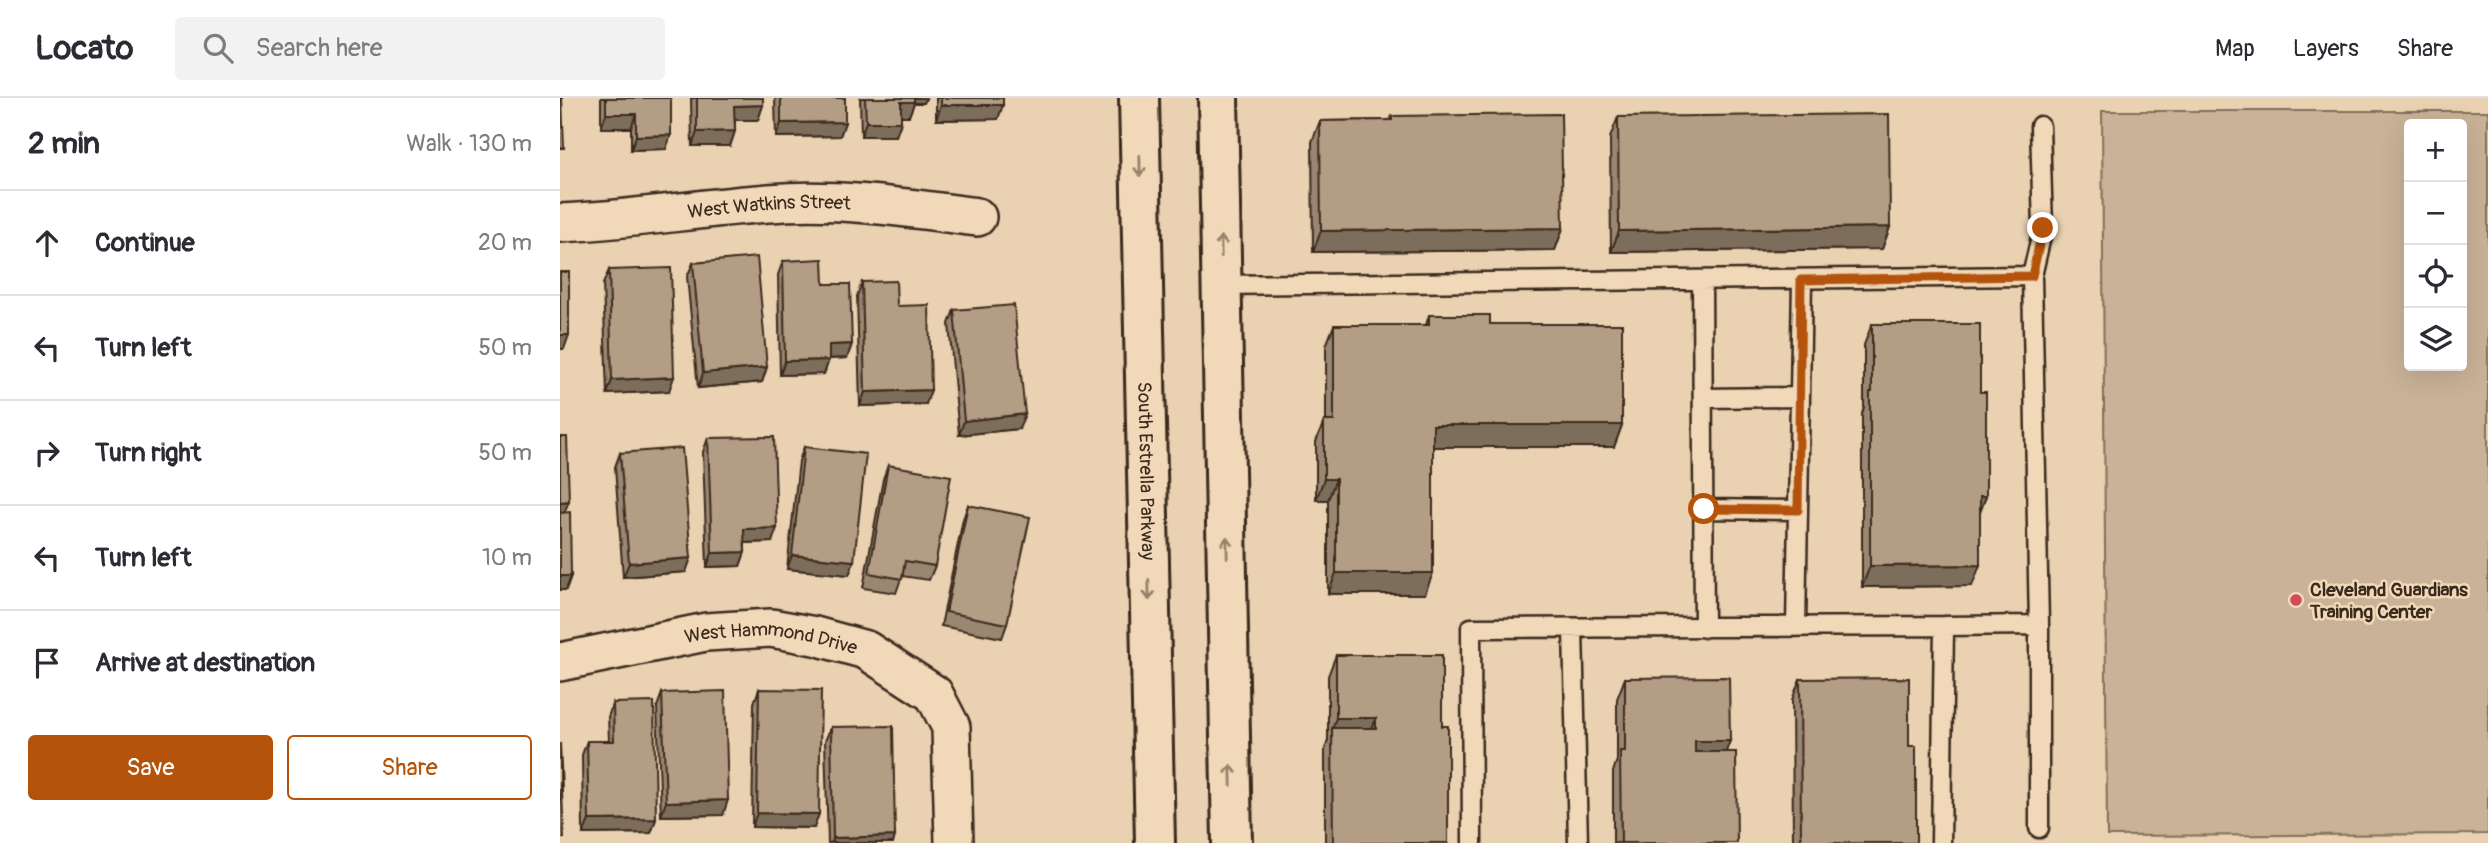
<!DOCTYPE html>
<meta charset="utf-8">
<style>
:root{--surface:#fff;--page:#f2f2f3;--text:#2b2b33;--muted:#7c7c81;--line:#e1e1e2;--accent:#b45309}
body{margin:0;font-family:Pangolin,sans-serif;background:var(--page);color:var(--text)}
.controls{position:absolute;right:21px;top:21px;display:grid;overflow:hidden;border-radius:7px;box-shadow:0 7px 28px #0002}
.controls button{width:63px;height:63px;display:grid;place-items:center;padding:0;border:0;border-bottom:2px solid var(--line);background:var(--surface);color:var(--text);font:35px sans-serif}
.stop{position:absolute;width:21px;height:21px;margin:-16px;border:5px solid #b45309;border-radius:50%;background:#fff}
.stop.end{background:#b45309;border-color:#fff;box-shadow:0 2px 7px #0008}
.list{margin:0;padding:0;list-style:none}
h2{display:flex;justify-content:space-between;align-items:center;height:91px;margin:0;padding:0 28px;font-size:30px}
h2 small{font-size:23px;font-weight:400;color:var(--muted)}
.list li{display:grid;grid-template-columns:46px 1fr auto;gap:21px;align-items:center;box-sizing:border-box;height:105px;padding:0 28px;border-top:2px solid var(--line)}
.list b{display:block;font-size:26px;white-space:nowrap}
.list em{font-size:23px;font-style:normal;color:var(--muted)}
.actions{display:flex;gap:14px;padding:21px 28px}
.actions a{flex:1;padding:16px 0;border:2px solid var(--accent);border-radius:7px;text-align:center;font-size:24px;color:var(--accent)}
.actions .main{background:var(--accent);color:#fff}
.icon{flex:none;width:38px;height:38px;fill:none;stroke:currentColor;stroke-width:2;stroke-linecap:round;stroke-linejoin:round}
.map{position:relative;flex:none;width:1928px;height:745px;overflow:hidden}
header{display:flex;align-items:center;gap:42px;box-sizing:border-box;height:98px;padding:0 35px;background:var(--surface);border-bottom:2px solid var(--line)}
header strong{font-size:33px}
nav{display:flex;gap:38px;margin-inline-start:auto;font-size:24px}
.search{width:490px;height:63px;background:var(--page);display:flex;align-items:center;gap:18px;box-sizing:border-box;padding:0 24px;border-radius:7px;color:var(--muted);font-size:26px}
main{display:flex}
aside{flex:1;background:var(--surface)}
.map>svg:first-child{display:block}
.green{fill:#c9b297;stroke:#826e5a;stroke-width:2;fill-rule:evenodd}
.lines{fill:none;stroke-linecap:round;stroke-linejoin:round}
.service-casing{stroke:#3b2a1e;stroke-width:23}
.minor-casing{stroke:#3b2a1e;stroke-width:42}
.primary-casing{stroke:#3b2a1e;stroke-width:44}
.service{stroke:#f0d8b8;stroke-width:18}
.minor{stroke:#f0d8b8;stroke-width:37}
.primary{stroke:#f0d8b8;stroke-width:38}
.wall{fill:#9a8772;stroke:#3b2a1e;stroke-width:2}
.shaded-wall{fill:#7d6e5c;stroke:#3b2a1e;stroke-width:2}
.building{fill:#b39d84;stroke:#3b2a1e;stroke-width:2}
.oneway{stroke:#96816b}
.route{stroke:#b45309;stroke-width:9}
.poi-dot{fill:#d1495b;stroke:#f0d8b8;stroke-width:2.5}
.labels{text-anchor:middle;stroke-width:5;stroke-linejoin:round;paint-order:stroke}
.street-label{font-size:19px;fill:#3b2a1e;stroke:#f0d8b8}
.poi-label{font-size:19px;font-weight:bold;fill:#3b2a1e;stroke:#f0d8b8;text-anchor:start}
</style>
<header>
<strong>Locato</strong>
<div class="search"><svg class="icon" aria-label="search" viewBox="0 0 24 24"><circle cx="10" cy="10" r="6"/><path d="M15 15l6 6"/></svg>Search here</div>
<nav><a>Map</a><a>Layers</a><a>Share</a></nav>
</header>
<main>
<aside>
<h2>2 min<small>Walk · 130 m</small></h2>
<ul class="list">
<li><svg class="icon" aria-label="ahead" viewBox="0 0 24 24"><path d="M12 20V5M6 11l6-6 6 6"/></svg><div><b>Continue</b></div><em>20 m</em></li>
<li><svg class="icon" aria-label="left" viewBox="0 0 24 24"><path d="M17 20v-9H6M10 6l-5 5 5 5"/></svg><div><b>Turn left</b></div><em>50 m</em></li>
<li><svg class="icon" aria-label="right" viewBox="0 0 24 24"><path d="M7 20v-9h11M14 6l5 5-5 5"/></svg><div><b>Turn right</b></div><em>50 m</em></li>
<li><svg class="icon" aria-label="left" viewBox="0 0 24 24"><path d="M17 20v-9H6M10 6l-5 5 5 5"/></svg><div><b>Turn left</b></div><em>10 m</em></li>
<li><svg class="icon" aria-label="arrive" viewBox="0 0 24 24"><path d="M6 21V4h12l-3 4 3 4H6"/></svg><div><b>Arrive at destination</b></div></li>
</ul>
<div class="actions"><a class="main">Save</a><a>Share</a></div>
</aside>
<div class="map">
<svg width="1928" height="745" viewBox="0 0 1928 745">
<rect width="100%" height="100%" fill="#e9d1b2"/>
<filter id="ink" filterUnits="userSpaceOnUse"><feTurbulence type="fractalNoise" baseFrequency=".0143" numOctaves="2"/><feDisplacementMap in="SourceGraphic" scale="14" xChannelSelector="R" yChannelSelector="G"/><feConvolveMatrix kernelMatrix="1 2 1 2 8 2 1 2 1" color-interpolation-filters="sRGB"/></filter>
<g filter="url(#ink)">
<path class="green" d="M1542 13H1928V736L1547 738ZM1902 26V268H1849V26Z"/>
<g class="lines">
<defs>
<path id="service" d="M1472 178 1483 130 1480 28
M1142 182 1144 530
M662 187 1472 178 1479 527 1384 528
M1143 300 1240 299
M1144 411 1238 412
M1479 527V730
M1236 529 1242 182
M1013 531 1018 745
M912 745 911 530 1384 528 1381 745"/>
<g id="minor">
<path id="s1" d="M0 125C70 122 139 110 209 105 279 99 348 110 417 119"/>
<path id="s2" d="M0 564 146 534 211 530 255 538 306 552 374 596 391 629 394 745"/>
</g>
<g id="primary">
<path id="s3" d="M579 0 595 745"/>
<path d="M658 0 672 745"/>
</g>
</defs>
<use href="#service" class="service-casing"/>
<use href="#minor" class="minor-casing"/>
<use href="#primary" class="primary-casing"/>
<use href="#service" class="service"/>
<use href="#minor" class="minor"/>
<use href="#primary" class="primary"/>
</g>
<path class="wall" d="M41 0H111L106 51 71 52V30H41Z
M131 0H203V7L198 22H175V33L170 48H132Z
M215 0H285V24L280 38 216 39Z
M300 0H366L364 5H354L349 18H341V24L336 38H301Z
M376 0H443L438 21 376 22Z
M832 18 1003 130 995 152 753 154 752 44 760 23 830 22Z
M1058 19 1330 129 1322 151 1051 154 1050 40Z
M223 163 264 186 292 246 287 260 269 261 264 276 220 277 218 177Z
M133 165 207 269 202 284 138 290 127 179Z
M49 172 109 293 47 296 43 186Z
M302 184 337 208 366 306 300 308 297 198Z
M394 212 459 331 399 337 389 226Z
M869 217 930 226 1062 327 1054 349H873L865 496H768V402H756V344L764 323H766V248L774 227H866Z
M1312 226 1420 294 1426 398 1420 414 1412 488 1302 489V316L1304 309V247Z
M148 340 212 444 185 445V454L180 468 147 469 143 354Z
M244 349 294 463 289 477 227 471 239 363Z
M60 355 126 474 63 479 55 369Z
M328 367 375 468 369 482 342 478 336 495 303 490 323 381Z
M408 407 447 526 442 540 381 528 403 421Z
M776 557 882 628 888 745H765V652L768 642V578Z
M1065 580 1166 654 1177 745H1053V674L1057 662V601Z
M1240 581 1349 648 1356 745H1233L1232 602Z
M199 591 254 730 192 729 194 605Z
M102 595 163 717 101 718 97 609Z
M53 605 96 721 91 735 23 736 22 657 27 643H49L48 619Z
M271 629 335 738 333 745H268L265 643Z"/>
<path class="shaded-wall" d="M351 0H366L364 5H354L349 18H336L341 4Z
M203 7 198 22H169L174 8Z
M381 7H443L438 21 376 22Z
M46 16H76L71 30H41Z
M285 24 280 38 216 39 221 25Z
M306 24H341L336 38H301Z
M175 33 170 48H132L137 34Z
M111 37 106 51 71 52 76 38Z
M1330 129 1322 151 1051 154 1059 133Z
M1003 130 995 152 753 154 761 133Z
M0 237H9L4 251H0Z
M292 246 287 260 264 261 269 247Z
M269 262 264 276 220 277 225 263Z
M207 269 202 284 138 290 143 275Z
M114 279 109 293 47 296 52 282Z
M371 292 366 306 300 308 305 294Z
M465 316 459 331 399 337 404 323Z
M873 327H1062L1054 349H865Z
M764 381H776L768 402H756Z
M1420 398H1426L1418 420Z
M9 403 3 418H0V404Z
M217 430 212 444 179 445 184 431Z
M185 454 180 468 147 469 152 455Z
M232 457 294 463 289 477 227 471Z
M131 460 126 474 63 479 69 465Z
M1420 467 1412 488 1302 489 1310 468Z
M776 475H873L865 496H768Z
M0 478H11L6 492H0Z
M776 620H816L808 642 772 631Z
M1135 643H1170L1162 664 1127 665Z
M168 702 163 717 101 718 106 704Z
M197 715 259 716 254 730 192 729Z
M96 721 91 735 23 736 29 722Z
M335 738 333 745H271L273 740Z"/>
<path class="building" d="M0 0H2L4 50H0Z
M46 0H111V37L76 38V16H46Z
M137 0H203V7L174 8 175 33 137 34Z
M221 0H285V24L221 25Z
M305 0H354V4H341V24H306Z
M381 0H443V7H381Z
M1001 16 1003 130 761 133 760 23 832 22V18Z
M1329 16 1330 129 1059 133 1058 19Z
M197 159 207 269 143 275 133 165Z
M263 161 264 186H290L292 246 269 247V262L225 263 223 163Z
M111 170 114 279 52 282 49 172Z
M0 174H9V237H0Z
M336 183 337 208 369 207 371 292 305 294 302 184Z
M454 207 465 316 404 323 394 212Z
M869 217H930V226H1062V327H873V475H776V381H764V323H774V227H869Z
M1312 226H1420V294H1426V398H1420V467L1310 468V294H1312Z
M0 339H7L9 403 0 404Z
M214 339 217 430 184 431 185 454 152 455 148 340Z
M244 349 306 356 294 463 232 457Z
M122 350 131 460 69 465 60 355Z
M328 367 391 378 375 468 345 463 342 481 309 475Z
M408 407 470 419 447 526 386 514Z
M10 414 11 478H0V415Z
M776 557H882V628H888V745H773L772 630H816V620H776Z
M1169 579 1170 643H1135V654H1176L1177 745H1061L1060 653H1065V580Z
M1349 580V648H1356V745H1241L1240 581Z
M199 591 261 592 259 716 197 715Z
M165 593 168 702 106 704 102 595Z
M94 604 96 721 29 722 27 643H54L53 605Z
M333 628 335 738 273 740 271 629Z
M0 645 4 740H0Z"/>
<defs><path id="oneway-shaft" d="M-6 0H5M1.5-3L5.5 0L1.5 3" fill="none" stroke-width="1.6" stroke-linecap="round" stroke-linejoin="round" transform="scale(1.75)"/></defs>
<g class="oneway">
<use href="#oneway-shaft" transform="translate(580 68) rotate(89)"/>
<use href="#oneway-shaft" transform="translate(661 148) rotate(-91)"/>
<use href="#oneway-shaft" transform="translate(667 449) rotate(-91)"/>
<use href="#oneway-shaft" transform="translate(589 492) rotate(89)"/>
<use href="#oneway-shaft" transform="translate(671 677) rotate(-91)"/>
</g>
</g>
<g class="lines" filter="url(#ink)">
<path class="route" d="M1144 411 1238 412 1241 182 1472 178 1483 130"/>
</g>
<circle class="poi-dot" cx="1736" cy="502" r="7"/>
<g class="labels">
<g class="street-label">
<text dy="7" stroke="none"><textPath href="#s1" startOffset="210">West Watkins Street</textPath></text>
<text dy="7" stroke="none"><textPath href="#s3" startOffset="373">South Estrella Parkway</textPath></text>
<text dy="7" stroke="none"><textPath href="#s2" startOffset="215">West Hammond Drive</textPath></text>
</g>
<g class="poi-label">
<text x="1750" y="498">Cleveland Guardians<tspan x="1750" dy="22">Training Center</tspan></text>
</g>
</g>
</svg>
<div class="controls">
<button>+</button>
<button>−</button>
<button><svg class="icon" aria-label="locate" viewBox="0 0 24 24"><circle cx="12" cy="12" r="6"/><path d="M12 2v4M12 18v4M2 12h4M18 12h4"/></svg></button>
<button><svg class="icon" aria-label="layers" viewBox="0 0 24 24"><path d="M12 4l9 5-9 5-9-5zM3 14l9 5 9-5"/></svg></button>
</div>
<div class="stop" style="left:1144px;top:411px"></div>
<div class="stop end" style="left:1483px;top:130px"></div>
</div>
</main>
